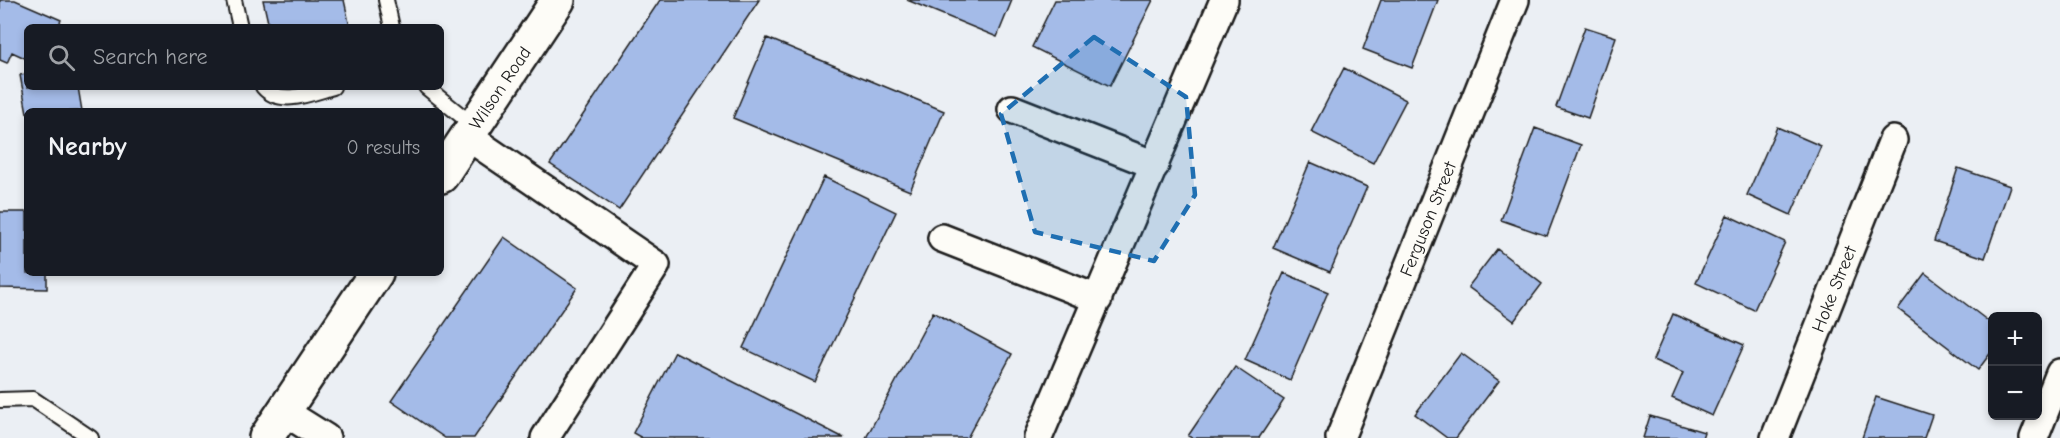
<!DOCTYPE html>
<meta charset="utf-8">
<style>
:root{--surface:#171b24;--page:#20242c;--text:#f1f3f6;--muted:#9ea1a6;--line:#363941}
body{margin:0;font-family:"Comic Neue",sans-serif;background:var(--page);color:var(--text)}
.controls{position:absolute;right:18px;bottom:18px;display:grid;overflow:hidden;border-radius:9px;box-shadow:0 3px 9px #0003}
.controls button{width:54px;height:54px;display:grid;place-items:center;padding:0;border:0;border-bottom:2px solid var(--line);background:var(--surface);color:var(--text);font:30px sans-serif}
.list{margin:0;padding:0;list-style:none}
h2{display:flex;justify-content:space-between;align-items:center;height:78px;margin:0;padding:0 24px;font-size:26px}
h2 small{font-size:20px;font-weight:400;color:var(--muted)}
.icon{flex:none;width:33px;height:33px;fill:none;stroke:currentColor;stroke-width:2;stroke-linecap:round;stroke-linejoin:round}
.map{position:relative;flex:none;width:2060px;height:438px;overflow:hidden}
.search{position:absolute;background:var(--surface);box-shadow:0 3px 9px #0003;left:24px;top:24px;width:420px;height:66px;display:flex;align-items:center;gap:15px;box-sizing:border-box;padding:0 21px;border-radius:9px;color:var(--muted);font-size:22px}
.panel{position:absolute;background:var(--surface);box-shadow:0 3px 9px #0003;left:24px;top:108px;width:420px;height:168px;border-radius:9px}
.map>svg:first-child{display:block}
.building{fill:#a4bbe8;stroke:#1c1c1c;stroke-width:1.5}
.lines{fill:none;stroke-linecap:round;stroke-linejoin:round}
.lane-casing{stroke:#1c1c1c;stroke-width:18}
.street-casing{stroke:#1c1c1c;stroke-width:32}
.secondary-casing{stroke:#1c1c1c;stroke-width:38}
.lane{stroke:#fdfcf7;stroke-width:14}
.street{stroke:#fdfcf7;stroke-width:27}
.secondary{stroke:#fdfcf7;stroke-width:33}
.marked{fill:#1f6fb2;fill-opacity:0.2;stroke:#1f6fb2;stroke-width:4.5;stroke-dasharray:12 8;stroke-linejoin:round}
.labels{text-anchor:middle;stroke-width:4.5;stroke-linejoin:round;paint-order:stroke}
.street-label{font-size:18px;fill:#1c1c1c;stroke:#fdfcf7}
</style>
<div class="map">
<svg width="2060" height="438" viewBox="0 0 2060 438">
<rect width="100%" height="100%" fill="#ebeff4"/>
<filter id="ink" filterUnits="userSpaceOnUse"><feTurbulence type="fractalNoise" baseFrequency=".0167" numOctaves="2"/><feDisplacementMap in="SourceGraphic" scale="12" xChannelSelector="R" yChannelSelector="G"/><feConvolveMatrix kernelMatrix="1 2 1 2 8 2 1 2 1" color-interpolation-filters="sRGB"/></filter>
<g filter="url(#ink)">
<path class="building" d="M0 0H15L61 20 58 27H27V59L12 52 7 63 0 60Z
M263 0H344L350 27H269Z
M660 0H759L619 210 550 164Z
M907 0H1012L997 37Z
M1055 0H1153L1110 86 1032 47Z
M1381 0H1438L1412 68 1363 49Z
M1585 27 1616 37 1588 118 1556 107Z
M767 38 944 111 910 191 733 118Z
M1344 68 1406 100 1373 163 1311 132Z
M27 74V87H78L82 111 27 113 20 75Z
M1777 127 1821 146 1791 215 1747 195Z
M1535 128 1581 145 1547 236 1501 220Z
M1310 162 1367 187 1330 272 1273 248Z
M1958 168 2010 186 1985 258 1934 241Z
M824 177 896 212 815 382 743 348Z
M0 212H27V273H47V289L0 288Z
M1727 215 1785 242 1754 310 1696 283Z
M504 237 577 288 474 438H445L391 401Z
M1497 249 1542 284 1514 321 1468 287Z
M1284 273 1328 292 1290 380 1245 360Z
M1925 273 1992 324V351L1978 370 1898 309Z
M933 312 1012 354 967 438H866Z
M1673 314 1744 345 1712 416 1672 398 1683 373 1653 360Z
M675 352 844 438H642L633 433Z
M1461 353 1499 381 1456 438H1447L1415 414Z
M1235 367 1284 400 1259 438H1192L1188 436Z
M1876 397 1932 415 1924 438H1862Z
M1650 416 1704 432 1702 438H1643Z"/>
<g class="lines">
<defs>
<path id="lane" d="M234 0 240 27
M386 0 392 27
M263 87C280 107 312 93 333 87
M426 87 474 126
M0 400 33 399 91 438"/>
<path id="street" d="M1012 109 1155 165
M467 136 656 265 545 438
M942 238 1098 299
M283 411 326 438
M1038 438 1224 0
M1340 438 1515 0
M1775 438 1893 140
M2034 438 2060 373"/>
<path id="secondary" d="M441 176 558 0
M266 438 376 273"/>
</defs>
<use href="#lane" class="lane-casing"/>
<use href="#street" class="street-casing"/>
<use href="#secondary" class="secondary-casing"/>
<use href="#lane" class="lane"/>
<use href="#street" class="street"/>
<use href="#secondary" class="secondary"/>
</g>
</g>
<path class="marked" d="M1094 37 1186 97 1195 195 1154 261 1035 232 1001 114Z"/>
<g class="labels">
<g class="street-label">
<text transform="translate(500 88) rotate(-56)" y="6">Wilson Road</text>
<text transform="translate(1428 219) rotate(-68)" y="6">Ferguson Street</text>
<text transform="translate(1834 289) rotate(-68)" y="6">Hoke Street</text>
</g>
</g>
</svg>
<div class="controls">
<button>+</button>
<button>−</button>
</div>
<div class="search"><svg class="icon" aria-label="search" viewBox="0 0 24 24"><circle cx="10" cy="10" r="6"/><path d="M15 15l6 6"/></svg>Search here</div>
<section class="panel">
<h2>Nearby<small>0 results</small></h2>
<ul class="list">
</ul>
</section>
</div>
